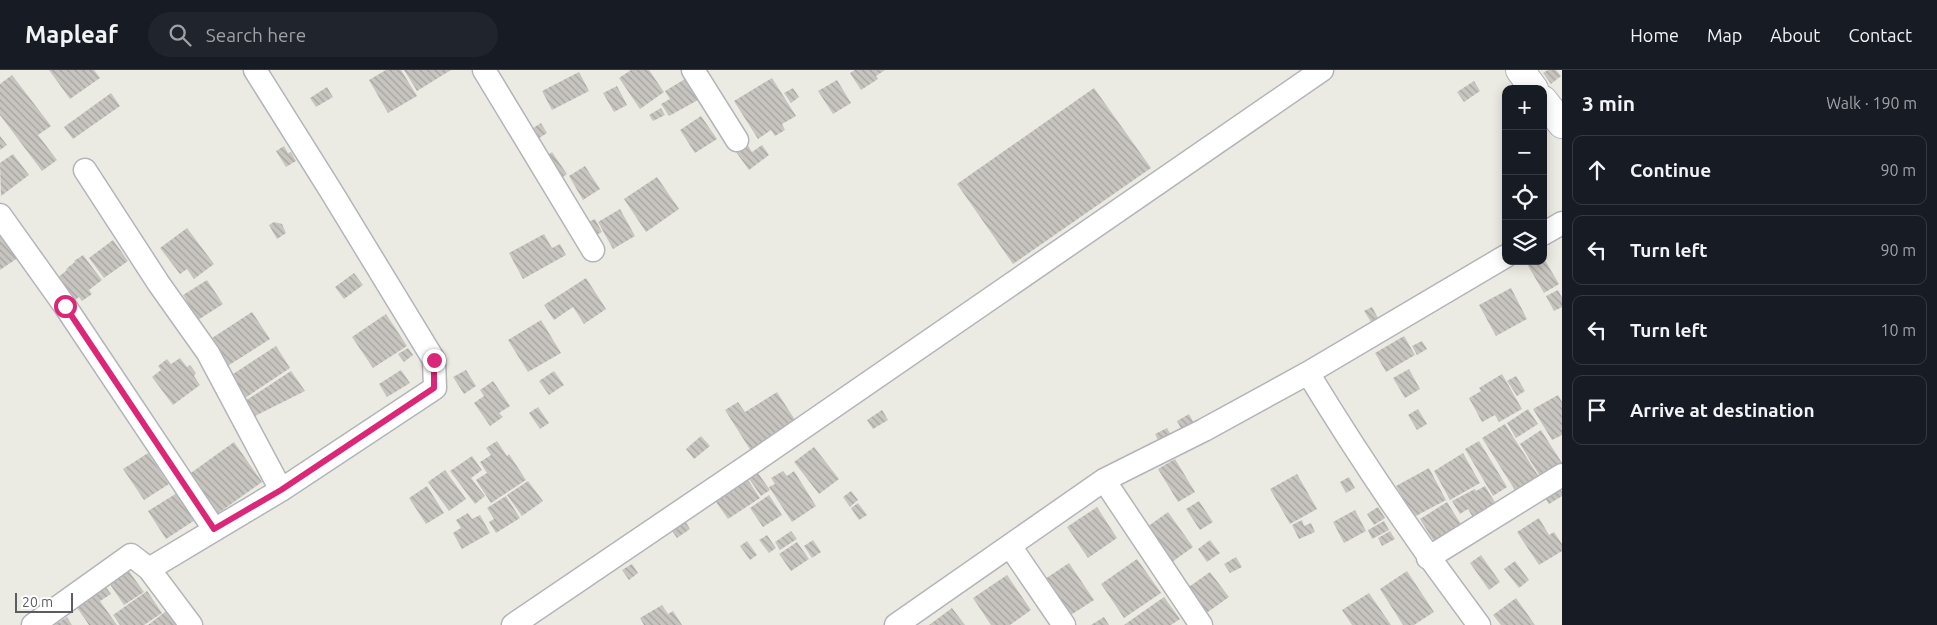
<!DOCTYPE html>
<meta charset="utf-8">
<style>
:root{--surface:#171b24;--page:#20242c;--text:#f1f3f6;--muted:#9ea1a6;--line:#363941}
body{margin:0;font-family:Ubuntu,sans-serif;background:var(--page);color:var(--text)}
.controls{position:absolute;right:15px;top:15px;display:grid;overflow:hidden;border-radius:10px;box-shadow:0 2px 12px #0003}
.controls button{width:45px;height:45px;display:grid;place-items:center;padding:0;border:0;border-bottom:1px solid var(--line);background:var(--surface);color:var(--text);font:25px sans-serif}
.scale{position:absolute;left:15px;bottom:12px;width:58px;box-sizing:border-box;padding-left:5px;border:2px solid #5b5d62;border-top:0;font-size:14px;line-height:18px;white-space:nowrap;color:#5b5d62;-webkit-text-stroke:4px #fff;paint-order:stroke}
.stop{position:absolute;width:15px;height:15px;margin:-11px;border:4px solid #db2777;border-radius:50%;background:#fff}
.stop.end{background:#db2777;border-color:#fff;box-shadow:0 1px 5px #0008}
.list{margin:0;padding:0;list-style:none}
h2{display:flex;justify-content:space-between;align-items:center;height:65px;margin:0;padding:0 20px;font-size:21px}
h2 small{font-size:16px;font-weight:400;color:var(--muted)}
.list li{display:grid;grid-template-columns:32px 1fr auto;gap:15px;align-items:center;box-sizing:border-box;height:70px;margin:0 10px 10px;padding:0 10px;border:1px solid var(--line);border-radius:10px}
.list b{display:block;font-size:19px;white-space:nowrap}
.list em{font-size:16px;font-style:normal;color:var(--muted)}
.icon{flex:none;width:28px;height:28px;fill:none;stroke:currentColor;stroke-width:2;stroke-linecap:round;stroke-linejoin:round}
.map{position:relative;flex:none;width:1562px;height:555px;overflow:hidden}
header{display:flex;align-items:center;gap:30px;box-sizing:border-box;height:70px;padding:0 25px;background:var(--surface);border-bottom:1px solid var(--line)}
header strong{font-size:24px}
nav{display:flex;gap:28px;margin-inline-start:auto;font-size:18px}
.search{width:350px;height:45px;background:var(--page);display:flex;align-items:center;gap:12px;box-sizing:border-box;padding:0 18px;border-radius:28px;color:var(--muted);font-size:19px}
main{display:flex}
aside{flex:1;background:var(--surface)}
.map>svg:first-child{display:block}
.building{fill:url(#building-back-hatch)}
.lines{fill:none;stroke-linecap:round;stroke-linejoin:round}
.minor-casing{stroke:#b3b5b9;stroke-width:25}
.tertiary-casing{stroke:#b3b5b9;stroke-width:30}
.minor{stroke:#fff;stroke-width:22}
.tertiary{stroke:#fff;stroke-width:28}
.route{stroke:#db2777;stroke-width:6}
</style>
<header>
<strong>Mapleaf</strong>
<div class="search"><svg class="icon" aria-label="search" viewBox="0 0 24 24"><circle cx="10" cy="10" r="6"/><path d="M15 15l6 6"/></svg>Search here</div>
<nav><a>Home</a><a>Map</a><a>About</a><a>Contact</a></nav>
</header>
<main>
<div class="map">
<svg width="1562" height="555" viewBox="0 0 1562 555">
<defs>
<pattern id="building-back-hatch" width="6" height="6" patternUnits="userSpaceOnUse" patternTransform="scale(1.25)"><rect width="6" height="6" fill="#c8c5c0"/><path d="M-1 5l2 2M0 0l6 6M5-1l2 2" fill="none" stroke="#a5a39f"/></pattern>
</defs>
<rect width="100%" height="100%" fill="#ecebe3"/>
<path class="building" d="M49 0H94L100 8 70 29Z
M386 0H401L417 26 388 43 369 10Z
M404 0H451L417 21Z
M631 0H649L664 22 640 39 619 8Z
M855 0H885L876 6 878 9 861 20 850 3Z
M1548 0H1556L1561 6 1551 14 1543 3Z
M579 2 589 21 552 40 542 21Z
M12 5 51 56 38 65 57 90 42 101 0 45V14Z
M772 8 796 46 782 54 785 60 775 66 771 60 758 69 734 31Z
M685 9 698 30 669 46 661 34 670 29 665 21Z
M837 10 851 33 833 44 818 21Z
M1474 11 1480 21 1464 32 1457 22Z
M617 16 627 35 614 42 603 23Z
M327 17 333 27 316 37 310 28Z
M793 18 799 27 791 33 784 23Z
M1094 18 1151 98 1013 194 957 114Z
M111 23 120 36 73 69 64 57Z
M661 38 665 45 653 51 649 45Z
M701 46 717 69 695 83 680 60Z
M541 53 547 63 533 72 527 62Z
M0 66 7 75 0 80Z
M747 74 752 82 762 75 769 85 749 100 736 82Z
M284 76 288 83 291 82 296 91 286 97 276 81Z
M552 82 567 104 556 112 541 89Z
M13 84 29 105 1 126 0 93Z
M585 96 600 119 583 130 569 106Z
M657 107 679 139 646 162 624 129Z
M620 139 635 166 613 179 598 152Z
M595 149 602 162 590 168 584 154Z
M274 152 282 154 286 163 277 169 269 155Z
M187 158 214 194 194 209 187 199 180 204 160 178Z
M0 159 19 187 0 200Z
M544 164 552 178 560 174 566 185 523 209 509 183Z
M113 170 128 191 104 208 89 188Z
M83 185 102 210 89 220 92 224 82 231 79 227 73 232 56 209 67 200 66 199 75 192 74 191Z
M1543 187 1559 214 1544 223 1527 194 1532 191H1543Z
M354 203 363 215 344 229 335 217Z
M586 208 606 239 584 254 573 237 554 250 544 235Z
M207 210 223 234 198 250 183 225Z
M1511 218 1527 249 1496 266 1479 235Z
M1558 220 1562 228V237L1554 241 1546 226Z
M1372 237 1378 248 1371 252 1364 241Z
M252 242 270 269 226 297 209 270Z
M386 244 407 276 373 298 352 267Z
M541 250 561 283 528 302 508 270Z
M1404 266 1415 285 1386 302 1375 283Z
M1422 271 1427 279 1417 285 1412 276Z
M276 276 290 298 242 330 227 308Z
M408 278 413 285 404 292 398 284Z
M180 288 187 297 190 295 196 303 194 306 200 315 173 335 152 307 161 300 158 296 167 289 171 294Z
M1409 299 1420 319 1405 328 1393 308Z
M401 300 410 313 387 327 379 314Z
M466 300 476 316 464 324 453 307Z
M291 301 305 321 251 348 242 333Z
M554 301 564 315 549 325 539 311Z
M1502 304 1522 339 1499 352 1495 345 1482 352 1469 328 1481 321 1479 318Z
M1516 306 1525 321 1517 326 1507 311Z
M493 311 510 336 499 343 503 347 490 356 474 333 484 326 480 320Z
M777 322 797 353 751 381 725 340 738 332 745 342Z
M1558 325 1562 332V365L1552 370 1533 339Z
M538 337 549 353 540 359 529 343Z
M1418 339 1427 354 1417 360 1408 345Z
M1528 339 1538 354 1516 368 1507 353Z
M882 340 888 350 873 359 867 350Z
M1189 344 1195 355 1183 362 1177 351Z
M1505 354 1541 410 1518 425 1482 368Z
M1167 358 1171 365 1159 372 1155 364Z
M1541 360 1562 393 1541 408 1520 374Z
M701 366 710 376 694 389 686 379Z
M497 371 507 386 509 384 526 410 491 433 476 410 487 403 480 392 491 385 486 378Z
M1479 371 1507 417 1493 426 1465 379Z
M234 372 262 412 217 444 188 405Z
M814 377 839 409 819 424 794 392Z
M148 383 169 414 144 430 123 399Z
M1463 383 1480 413 1450 430 1434 401Z
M472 386 482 400 471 408 485 426 475 434 450 401Z
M1175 389 1195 422 1178 432 1158 399Z
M1429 398 1446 430 1414 447 1396 416Z
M445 400 466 429 449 441 428 412Z
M783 401 787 406 794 401 816 436 792 452 769 417 775 414 771 408Z
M758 403 770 420 761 426 749 409Z
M1297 404 1317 439 1290 454 1270 419Z
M746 407 760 428 728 449 714 429Z
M1349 407 1355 418 1346 423 1340 412Z
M528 411 543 431 522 446 507 425Z
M1557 414 1562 422V426L1549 434 1542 423Z
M427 416 444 443 426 454 409 428Z
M1485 416 1496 434 1474 449 1468 439 1460 444 1452 431 1475 419 1476 421Z
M851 421 858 430 850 437 843 427Z
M177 423 195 450 166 469 148 441Z
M769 425 782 445 763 457 750 438Z
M506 426 520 448 496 463 489 452 494 449 487 438Z
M1199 431 1213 452 1200 460 1186 439Z
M1447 432 1464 459 1437 476 1420 449Z
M858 433 867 445 859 450 851 438Z
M1097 437 1117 468 1088 488 1067 457Z
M1378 437 1385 448 1374 455 1367 444Z
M1355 440 1366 461 1344 473 1333 452Z
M1168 442 1193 477 1165 497 1140 462Z
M468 443 472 449 480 445 490 463 462 479 453 463 461 458 456 450Z
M1539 448 1549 465 1554 462 1562 474V481L1539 495 1517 462Z
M684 449 690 459 677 468 670 458Z
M1302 450 1304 456 1311 453 1315 462 1299 469 1292 455Z
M1384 451 1389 460 1372 469 1368 460Z
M791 461 797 469 780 480 775 472Z
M1390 461 1395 469 1382 476 1378 468Z
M767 465 776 478 769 483 759 470Z
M813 470 821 482 812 488 804 476Z
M1210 470 1220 483 1207 492 1198 479Z
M747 471 757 485 750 490 740 476Z
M797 472 809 489 791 501 779 484Z
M1481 485 1500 512 1489 520 1470 493Z
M1236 487 1242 497 1230 503 1224 494Z
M1137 489 1161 523 1124 548 1101 514Z
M1515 491 1529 510 1519 518 1504 499Z
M1069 493 1094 530 1063 550 1039 513Z
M632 494 638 503 629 510 622 500Z
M128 500 144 522 124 535 109 513Z
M1407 501 1434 542 1414 555H1403L1380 519Z
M1210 502 1229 527 1205 544 1186 519Z
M1007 505 1031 540 1010 555H991L973 528Z
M105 516 111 524 100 531 117 555H89L76 536Z
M147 521 162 543 144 555H120L113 545Z
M1369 523 1391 555H1352L1342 540Z
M1164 527 1180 549 1171 555H1124Z
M1516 528 1535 555H1501L1493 545Z
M662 535 668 544 673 541 682 555H644L640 548Z
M170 538 183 555H148Z
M952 538 965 555H929Z
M67 547 72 555H54Z
M1104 547 1109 555H1091Z"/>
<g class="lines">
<defs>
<path id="minor" d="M484 0 593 180
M693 0 737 70
M85 100 159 214 208 283 281 420
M0 145 65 236 214 459
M1543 164 1562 153
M1308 303C1361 390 1418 474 1479 555
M1104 410 1201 555
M1010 476 1064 555
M1428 488 1562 405
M149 499 281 420 435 318 434 290 331 121 255 0
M33 555 131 485 149 499 191 555
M513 555 765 384 1322 0
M896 555 1104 410 1204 360 1308 303 1506 186"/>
<path id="tertiary" d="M1520 0 1534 19
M1543 30 1562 54"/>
</defs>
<use href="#minor" class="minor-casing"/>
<use href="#tertiary" class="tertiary-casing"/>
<use href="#minor" class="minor"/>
<use href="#tertiary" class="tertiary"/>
</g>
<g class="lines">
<path class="route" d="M65 236 214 459 281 420 434 318V290"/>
</g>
</svg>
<div class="controls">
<button>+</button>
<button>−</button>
<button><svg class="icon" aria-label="locate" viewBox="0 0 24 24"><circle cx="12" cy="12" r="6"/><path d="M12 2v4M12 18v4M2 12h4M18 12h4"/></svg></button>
<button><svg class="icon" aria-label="layers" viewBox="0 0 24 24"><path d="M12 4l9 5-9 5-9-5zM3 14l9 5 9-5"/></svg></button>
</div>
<div class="scale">20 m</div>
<div class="stop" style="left:65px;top:236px"></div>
<div class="stop end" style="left:434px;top:290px"></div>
</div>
<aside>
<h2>3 min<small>Walk · 190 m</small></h2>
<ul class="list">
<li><svg class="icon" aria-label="ahead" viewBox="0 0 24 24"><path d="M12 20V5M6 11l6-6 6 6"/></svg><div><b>Continue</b></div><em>90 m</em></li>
<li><svg class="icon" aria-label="left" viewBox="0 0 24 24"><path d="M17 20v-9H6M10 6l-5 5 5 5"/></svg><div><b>Turn left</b></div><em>90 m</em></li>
<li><svg class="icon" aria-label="left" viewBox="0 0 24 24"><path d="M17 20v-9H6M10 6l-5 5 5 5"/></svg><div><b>Turn left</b></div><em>10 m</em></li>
<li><svg class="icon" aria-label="arrive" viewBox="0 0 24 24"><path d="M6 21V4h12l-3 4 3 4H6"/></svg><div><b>Arrive at destination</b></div></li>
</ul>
</aside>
</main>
